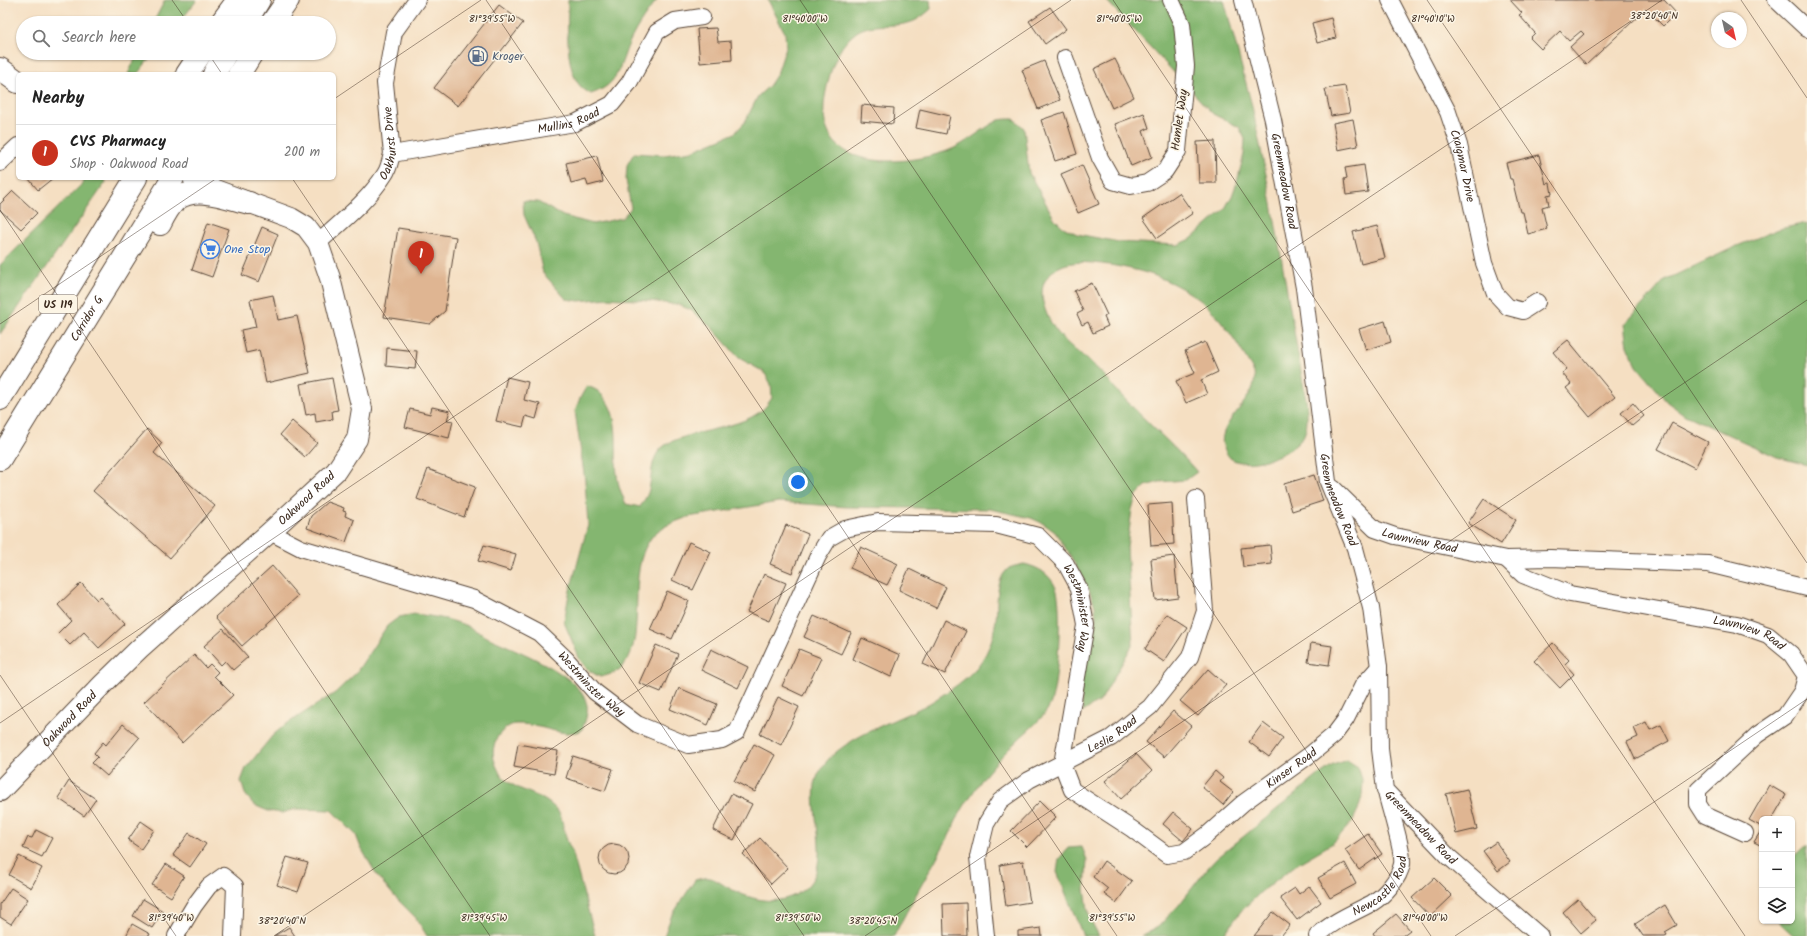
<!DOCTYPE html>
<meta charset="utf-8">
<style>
:root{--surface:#fff;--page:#f2f2f2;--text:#222;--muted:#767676;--line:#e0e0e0;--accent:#c8321e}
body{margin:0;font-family:Kalam,sans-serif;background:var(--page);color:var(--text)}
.controls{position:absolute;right:12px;bottom:12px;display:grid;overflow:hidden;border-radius:6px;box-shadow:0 1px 3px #0004}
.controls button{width:36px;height:36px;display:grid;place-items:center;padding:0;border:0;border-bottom:1px solid var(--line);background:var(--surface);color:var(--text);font:20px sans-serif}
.compass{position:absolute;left:1711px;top:12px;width:36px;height:36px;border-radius:50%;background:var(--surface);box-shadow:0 1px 3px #0004;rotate:146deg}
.you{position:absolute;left:798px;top:482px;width:14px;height:14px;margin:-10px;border:3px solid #fff;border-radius:50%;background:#1a73e8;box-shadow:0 0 0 6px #1a73e833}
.badge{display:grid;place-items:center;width:26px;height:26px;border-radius:50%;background:var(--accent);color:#fff;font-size:13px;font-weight:700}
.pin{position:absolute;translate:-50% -33px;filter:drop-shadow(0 1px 2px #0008)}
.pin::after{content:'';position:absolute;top:21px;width:14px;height:12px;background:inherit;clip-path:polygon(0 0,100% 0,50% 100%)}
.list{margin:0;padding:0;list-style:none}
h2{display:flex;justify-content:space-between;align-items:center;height:52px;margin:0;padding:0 16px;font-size:17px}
h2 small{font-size:13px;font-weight:400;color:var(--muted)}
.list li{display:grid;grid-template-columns:26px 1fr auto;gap:12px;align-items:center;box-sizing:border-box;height:56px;padding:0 16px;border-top:1px solid var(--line)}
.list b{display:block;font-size:15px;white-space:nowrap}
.list p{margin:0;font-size:13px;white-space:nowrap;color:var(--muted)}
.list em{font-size:13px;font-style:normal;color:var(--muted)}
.icon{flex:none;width:22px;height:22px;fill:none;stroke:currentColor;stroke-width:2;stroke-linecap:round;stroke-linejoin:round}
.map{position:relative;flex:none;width:1807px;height:936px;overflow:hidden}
.search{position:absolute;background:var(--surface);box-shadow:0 1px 3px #0004;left:16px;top:16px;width:320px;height:44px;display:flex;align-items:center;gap:10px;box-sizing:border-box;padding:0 14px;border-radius:22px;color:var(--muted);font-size:15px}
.panel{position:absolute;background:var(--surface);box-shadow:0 1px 3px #0004;left:16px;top:72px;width:320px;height:108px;border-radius:6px}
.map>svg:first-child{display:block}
.forest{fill:#84b670;stroke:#607047}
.building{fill:#dfb592}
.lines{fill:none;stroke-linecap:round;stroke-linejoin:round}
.minor-casing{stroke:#574537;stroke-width:18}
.tertiary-casing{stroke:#574537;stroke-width:22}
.secondary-casing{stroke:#574537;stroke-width:24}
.trunk-casing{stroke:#574537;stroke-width:24}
.minor{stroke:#fff;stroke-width:16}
.tertiary{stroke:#fff;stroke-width:20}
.secondary{stroke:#fff;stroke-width:22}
.trunk{stroke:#fff;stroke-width:22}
.ticks{fill:none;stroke:#3b2a1e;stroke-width:1;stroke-opacity:0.45}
.labels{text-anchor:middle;stroke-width:3;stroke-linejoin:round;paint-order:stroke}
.shield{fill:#fcf5e5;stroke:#75675a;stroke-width:1}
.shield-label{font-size:11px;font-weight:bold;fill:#3b2a1e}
.service-label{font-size:12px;fill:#4e5e75;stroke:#fcf5e5;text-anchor:start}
.street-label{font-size:12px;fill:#3b2a1e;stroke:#fcf5e5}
.shop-label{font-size:12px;fill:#366cbe;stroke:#fcf5e5;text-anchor:start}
.ticks-label{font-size:10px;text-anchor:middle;fill:#3b2a1e;stroke:#fcf5e5;stroke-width:3;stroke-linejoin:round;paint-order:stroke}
</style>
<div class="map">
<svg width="1807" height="936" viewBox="0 0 1807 936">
<rect width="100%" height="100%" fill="#fcf5e5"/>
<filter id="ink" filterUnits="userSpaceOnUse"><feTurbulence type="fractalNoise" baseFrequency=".025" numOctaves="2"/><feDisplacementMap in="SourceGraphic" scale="8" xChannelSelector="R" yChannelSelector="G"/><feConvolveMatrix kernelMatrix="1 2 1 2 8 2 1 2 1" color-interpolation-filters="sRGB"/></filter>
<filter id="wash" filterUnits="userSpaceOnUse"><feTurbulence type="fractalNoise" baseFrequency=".012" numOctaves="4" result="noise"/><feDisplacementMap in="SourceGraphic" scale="16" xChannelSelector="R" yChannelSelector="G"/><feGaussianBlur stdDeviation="0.9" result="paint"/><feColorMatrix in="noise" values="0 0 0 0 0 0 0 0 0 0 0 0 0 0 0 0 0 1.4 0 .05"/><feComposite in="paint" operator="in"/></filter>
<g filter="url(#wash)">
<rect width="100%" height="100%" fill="#f5dfc2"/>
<path class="forest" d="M165 0H197L179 23H153Z
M568 0H657C647 12 638 25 631 39 619 64 621 84 591 94 588 92 584 90 581 87 564 69 568 23 568 0Z
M768 0H930L931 9C924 15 917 21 908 23 890 28 868 21 853 35 837 48 830 71 826 91 809 170 895 169 947 151 965 145 981 129 999 120 1003 119 1009 119 1014 119L1024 128 1029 173 1054 218 1063 227 1077 234 1119 242 1178 245 1191 239 1224 210 1232 196 1237 182 1244 154 1245 139 1239 127 1213 114 1106 0H1224L1252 106 1272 204 1307 406C1307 416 1308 426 1304 435 1295 454 1248 471 1230 458 1230 458 1226 453 1226 452 1207 424 1268 397 1252 368 1239 346 1224 321 1205 304 1192 293 1173 283 1158 277 1140 269 1090 260 1072 263 1058 265 1047 273 1043 286 1039 301 1049 322 1058 333 1071 349 1089 360 1104 375 1110 382 1116 390 1123 397 1147 423 1174 445 1197 472L1186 480 1159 482 1146 486 1137 495 1132 509 1127 547 1133 644 1101 700 1083 712 1079 680 1091 645 1096 619 1095 606 1090 592 1070 555 1055 532 1044 524 1031 518 990 509 847 507 779 502 688 517C675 522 660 526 651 538 625 572 648 636 624 665 618 672 610 675 600 677L588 670 580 660 564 622 569 594 588 525 585 481 575 411 580 398 587 386C592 388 598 390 601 394 622 415 614 448 617 475 618 485 622 495 626 504L640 507C643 502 646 498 648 493 652 481 650 463 658 452 673 430 738 432 762 410 766 407 769 402 772 398L771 384 764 372 739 358 712 328 691 310 679 305 650 301 608 298 579 301 566 299 543 273 536 242 524 215 523 201 538 202 563 216 593 224 622 218 631 208 626 180 627 165 634 153 664 155 692 151 735 133 745 122 758 96 769 86 777 74 786 47 785 33Z
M138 53H154L137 74H128Z
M85 178H104L106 182 0 334V265L81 185Z
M1807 223V465L1777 457 1685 415 1667 402 1637 366 1628 346 1625 324 1665 280 1737 246 1779 229Z
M1024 564C1038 567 1050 574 1056 588 1063 605 1058 688 1050 705 1044 717 1032 727 1022 736 1008 749 995 763 983 778 974 791 964 805 957 819 953 827 950 835 945 843 928 874 910 904 894 936H664L671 917 695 880C699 879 706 877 710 878 716 879 723 885 729 888 749 899 773 906 795 895 842 871 803 809 818 775 833 739 898 721 930 703 942 695 956 687 967 677 983 664 992 645 995 625 999 608 993 581 1009 568 1013 566 1020 565 1024 564Z
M415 614C430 616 445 618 459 623 470 626 479 633 489 638 515 650 581 674 587 705 588 714 585 723 581 731 576 732 571 733 566 733 549 731 533 723 515 724 508 725 502 731 498 736 494 743 492 751 494 759 503 794 535 787 556 809 563 816 563 828 566 837 567 842 570 847 572 851L595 936H427L416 918 396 898 378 877 361 848 356 835 331 810 296 809 282 813 268 811 254 805 245 794 241 781 246 768 273 735 285 725 335 693 356 673 387 626 399 617Z
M1347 760 1358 767 1363 782 1362 796 1358 810 1352 822 1333 843 1297 864 1262 891 1241 911 1223 936H1141L1158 927 1179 905 1206 870 1216 859 1320 774 1333 765Z
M1807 845V936H1794L1778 921H1792V859Z
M1082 847 1087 860 1085 889 1089 917 1099 936H1083L1057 872 1059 859 1068 848Z"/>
<g id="blocks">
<path class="building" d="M1510 0H1664L1676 13 1663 26 1646 9 1586 65 1570 47 1584 34 1581 31 1569 41 1560 31 1541 49 1530 38 1535 33 1519 15 1522 13Z
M499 5 523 23 458 106 434 88Z
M1050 7 1066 29 1045 44 1029 21Z
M1331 18 1336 38 1317 43 1312 23Z
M716 28 718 42 731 41 732 60 700 63 697 29Z
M1115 59 1134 97 1112 108 1094 69Z
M1044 61 1060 100 1038 109 1022 70Z
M1345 86 1350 113 1331 116 1325 89Z
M862 105 894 108 893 124 861 121Z
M920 109 950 116 946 134 916 128Z
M1064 112 1077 154 1055 161 1041 120Z
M1144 113 1149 128 1143 131 1152 157 1131 166 1115 124Z
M1353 119 1358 146 1338 150 1333 123Z
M1215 141 1216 183H1199L1197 142Z
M1539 155 1546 184 1550 183 1552 194 1547 195 1549 205 1542 207 1547 229 1528 234 1523 212H1520L1512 179H1510L1506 163Z
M597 156 603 182 588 186 586 179 571 183 566 163Z
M1082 165 1099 204 1078 213 1061 174Z
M1364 165 1368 192 1346 195 1344 179 1347 178 1345 168Z
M28 178H53L38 190Z
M13 191 37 213 21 229 0 210V204Z
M1179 193 1193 213 1157 238 1143 218Z
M208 222 229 229 212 277 192 270Z
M1377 226 1385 258 1361 264 1353 232Z
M262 227 278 234 259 282 242 275Z
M398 228 456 237 445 311 430 324 384 317Z
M1092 283 1107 315 1104 317 1108 326 1093 333 1088 322 1082 325 1077 314 1083 311 1074 291Z
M273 295 278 320 297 316 310 373 266 383 259 350 246 353 241 330 256 327 250 300Z
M1385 321 1391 342 1366 350 1359 329Z
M1568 340 1615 397 1590 417 1566 388 1571 384 1562 373 1567 369 1553 352Z
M1205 342 1218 372 1201 380 1207 394 1186 403 1176 381 1195 373 1185 351Z
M387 348 417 351 415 369 386 366Z
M507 377 528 382 524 400 540 404 536 419 526 416 523 427 496 421Z
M332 378 338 410 332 411 333 419 316 422 315 413 306 415 300 384Z
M1633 403 1644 416 1632 426 1621 413Z
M432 407 450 411 447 420 453 421 449 438 405 427 410 409 430 414Z
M292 421 317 443 305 457 280 435Z
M1672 423 1708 442 1695 468 1658 449Z
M147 429 162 443 154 453 215 506 170 558 93 491Z
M428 469 475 487 464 517 417 499Z
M1314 475 1323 501 1292 511 1284 484Z
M1484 499 1516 520 1501 544 1468 523Z
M327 502 344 508 343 511 346 512 345 516 354 520 346 542 307 528 311 516Z
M1172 503 1174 544 1151 546 1148 505Z
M786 525 808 534 792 573 770 564Z
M689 542 711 552 693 590 672 580Z
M484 545 516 554 511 571 478 561Z
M1270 545 1272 564 1243 567 1241 548Z
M861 547 898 564 887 585 850 568Z
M1174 556 1178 597 1155 600 1151 559Z
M272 566 298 596 242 646 216 617Z
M909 569 946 587 936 608 899 590Z
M764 574 786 583 769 621 747 612Z
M81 583 97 600 100 597 125 624 99 648 84 632 70 645 58 633 71 620 58 605Z
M667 591 689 601 672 639 650 629Z
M1167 614 1187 627 1164 662 1145 649Z
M814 616 851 633 841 654 804 637Z
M944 620 966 631 945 674 923 664Z
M223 629 248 657 233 670 225 661 221 665 204 646Z
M862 638 900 655 891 677 853 659Z
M1311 643 1332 646 1329 665 1308 662Z
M1553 643 1569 660 1565 664 1574 674 1560 688 1534 661Z
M656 645 678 654 661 692 639 683Z
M711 649 748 667 738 688 701 670Z
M799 649 821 658 803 696 782 686Z
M194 655 206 668 210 664 218 672 214 676 233 695 182 743 144 702Z
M1208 669 1226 685 1198 716 1180 701Z
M679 688 717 704 708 725 670 709Z
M778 697 799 707 781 745 760 734Z
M1173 711 1191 726 1164 757 1146 742Z
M1646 722 1650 730 1661 725 1669 741 1635 759 1627 742 1638 737 1634 728Z
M1263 723 1283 738 1269 757 1249 742Z
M123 724 139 738 107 776 92 763 98 757 94 753 103 742 106 745Z
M518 744 558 751 554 774 514 767Z
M754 744 775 755 755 792 734 781Z
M1136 754 1152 771 1121 799 1105 781Z
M573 756 613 769 605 791 566 778Z
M1215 771 1223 778 1220 782 1233 792 1223 805 1202 787Z
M69 781 96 799 84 816 58 798Z
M1769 785 1786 795 1772 819H1762V827L1749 820Z
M1467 789 1477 829 1456 834 1446 794Z
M731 794 752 804 734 840 713 830Z
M1040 801 1056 817 1027 847 1011 831Z
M1173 812 1193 829 1183 841 1163 824Z
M141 821 154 830 141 849 128 840Z
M1762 829V846L1754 842Z
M36 830 52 838 42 857 23 848 28 837 32 838Z
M189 833 206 844 190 867 173 855Z
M1368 834 1382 854 1359 870 1345 850Z
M760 838 788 868 771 884 743 854Z
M1496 842 1510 862 1498 871 1483 851Z
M599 859a15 15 0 1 1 30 0a15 15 0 1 1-30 0Z
M19 856 42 868 31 888 9 875Z
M287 857 308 863 298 892 277 885Z
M1023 861 1030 902 1006 906 1000 865Z
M1104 861 1132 881 1116 903 1104 894 1108 889 1093 877Z
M1345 863 1356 884 1330 898 1318 878Z
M166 864 184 876 171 897 152 885Z
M1434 878 1452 896 1430 917 1412 898Z
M1309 886 1321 902 1297 920 1280 898 1295 888 1299 894Z
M11 888 28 899 11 924 0 917V904Z
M143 899 163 911 152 928 133 916Z
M1578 899 1596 920 1581 933 1563 912Z
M966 903 967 936H944L943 904Z
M1665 905 1677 925 1665 932 1667 935 1665 936H1643L1635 924Z
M1273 912 1290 925 1281 936H1254Z
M1396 914 1410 930 1402 936H1375L1373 933Z
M132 924 150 934 149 936H126Z
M289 927 295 936H274Z
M1041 928 1042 936H1018V931Z"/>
</g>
</g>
<g filter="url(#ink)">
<use href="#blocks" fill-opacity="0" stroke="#574537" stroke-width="1"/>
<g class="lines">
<defs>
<g id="minor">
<path id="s1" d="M1243 0 1273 120 1304 288 1328 482 1355 548 1371 608 1379 667 1380 749 1385 790 1449 857 1540 936"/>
<path id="s2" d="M1390 0 1448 112 1459 145 1484 263 1495 293 1508 307 1523 311 1537 302"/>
<path d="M1776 0 1807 29"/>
<path d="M1065 58 1100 158 1113 181 1131 186 1147 183 1165 171 1178 151 1186 66 1182 24 1171 0"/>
<path id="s3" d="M392 154 575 123 612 104 629 83 657 32 675 21 702 17"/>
<path d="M0 163 18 146"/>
<path id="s4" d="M318 243C341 222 368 201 385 174 389 168 390 161 392 154L385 83 394 32 417 0"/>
<path id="s5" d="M1333 488 1375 529 1395 536 1506 559 1550 558 1708 564 1807 588"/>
<path id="s6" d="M270 532 301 548 474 599 539 633 566 659 595 692 637 724 688 745 722 740 737 732 818 556 829 538 845 529 878 522 996 525 1038 536 1066 564 1079 588 1086 625 1062 764 1072 790 1132 829 1167 855 1184 852 1207 835 1243 803 1311 754 1334 735 1346 719 1363 685 1379 667"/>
<path id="s7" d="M1506 559 1523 575 1570 594 1737 624 1768 635 1791 654 1806 676 1802 691 1785 716 1757 735 1698 790V804L1705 815 1745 833"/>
<path d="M176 936 194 906 209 886 223 876 235 886 233 936"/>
<path id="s8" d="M986 936 978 857 986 824 1000 801 1029 780 1111 738 1150 707 1190 657 1205 611 1196 499"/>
<path id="s9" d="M1317 936C1333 921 1353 913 1372 903 1385 895 1399 879 1402 864 1404 853 1389 806 1386 792"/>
</g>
<g id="tertiary">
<path id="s10" d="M0 791 102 685 139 649 270 532 336 471 357 439 362 409 330 278 318 243 306 227 291 218 210 188 193 178"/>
</g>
<path id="secondary" d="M0 69 18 82"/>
<g id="trunk">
<path d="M221 23 238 0"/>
<path d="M245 23 259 0"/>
<path d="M272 23 288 0"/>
<path d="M187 74 201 53"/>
<path d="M214 74 226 53"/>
<path d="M239 74 252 53"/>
<path d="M160 224C164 216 169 206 176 200 195 184 228 198 249 203"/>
<path d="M0 399 136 178"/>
<path id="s11" d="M0 459 173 178"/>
</g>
</defs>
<use href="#minor" class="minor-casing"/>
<use href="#tertiary" class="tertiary-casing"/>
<use href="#secondary" class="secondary-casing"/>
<use href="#trunk" class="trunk-casing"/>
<use href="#minor" class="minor"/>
<use href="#tertiary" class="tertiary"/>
<use href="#secondary" class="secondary"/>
<use href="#trunk" class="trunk"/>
</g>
</g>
<path class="ticks" d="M172 0 188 23M486 0 1117 936M800 0 1431 936M1113 0 1745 936M1427 0 1807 563M1741 0 1807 98M208 53 222 74M334 99 481 0M292 178 804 936M0 210 490 936M0 324 217 178M0 675 176 936M0 723 1071 0M274 936 1662 0M865 936 1807 300M1455 936 1807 699"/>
<defs>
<symbol id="fuel-ring" viewBox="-11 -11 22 22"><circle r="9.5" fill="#fcf5e5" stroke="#5c6f8a" stroke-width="1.5"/><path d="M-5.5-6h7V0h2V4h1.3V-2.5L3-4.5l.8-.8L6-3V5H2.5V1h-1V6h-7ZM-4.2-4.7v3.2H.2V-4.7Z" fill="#5c6f8a"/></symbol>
<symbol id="supermarket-ring" viewBox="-11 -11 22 22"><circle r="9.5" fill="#fcf5e5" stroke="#3f7fe0" stroke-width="1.5"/><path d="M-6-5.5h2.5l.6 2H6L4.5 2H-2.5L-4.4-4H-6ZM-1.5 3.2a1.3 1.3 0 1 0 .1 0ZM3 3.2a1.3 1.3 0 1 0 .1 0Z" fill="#3f7fe0"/></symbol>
</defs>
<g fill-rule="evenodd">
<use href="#fuel-ring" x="467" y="45" width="22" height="22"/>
<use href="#supermarket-ring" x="199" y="238" width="22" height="22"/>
</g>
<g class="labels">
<rect class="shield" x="39" y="295" width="38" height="18" rx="3"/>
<g class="shield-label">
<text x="58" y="308">US 119</text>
</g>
<g class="service-label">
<text x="492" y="60">Kroger</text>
</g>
<g class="street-label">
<text dy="4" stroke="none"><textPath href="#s3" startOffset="180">Mullins Road</textPath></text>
<text transform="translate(1179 120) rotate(-82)" y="4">Hamlet Way</text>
<text dy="4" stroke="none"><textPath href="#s4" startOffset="128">Oakhurst Drive</textPath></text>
<text dy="4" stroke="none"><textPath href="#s2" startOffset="182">Craigmar Drive</textPath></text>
<text dy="4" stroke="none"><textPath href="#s1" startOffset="186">Greenmeadow Road</textPath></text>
<text dy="4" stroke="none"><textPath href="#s11" startOffset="165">Corridor G</textPath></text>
<text dy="4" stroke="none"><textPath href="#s10" startOffset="424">Oakwood Road</textPath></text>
<text dy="4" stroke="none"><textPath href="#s1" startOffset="510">Greenmeadow Road</textPath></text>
<text dy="4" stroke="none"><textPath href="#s5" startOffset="105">Lawnview Road</textPath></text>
<text dy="4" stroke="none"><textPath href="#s6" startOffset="1044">Westminister Way</textPath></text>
<text dy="4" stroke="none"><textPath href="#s7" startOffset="258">Lawnview Road</textPath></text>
<text dy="4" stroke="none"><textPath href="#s6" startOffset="362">Westminster Way</textPath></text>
<text dy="4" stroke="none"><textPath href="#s10" startOffset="100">Oakwood Road</textPath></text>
<text dy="4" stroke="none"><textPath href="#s8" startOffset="271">Leslie Road</textPath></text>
<text dy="4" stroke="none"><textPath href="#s6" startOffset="1500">Kinser Road</textPath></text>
<text dy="4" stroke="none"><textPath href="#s1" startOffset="858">Greenmeadow Road</textPath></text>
<text dy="4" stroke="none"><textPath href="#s9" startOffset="83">Newcastle Road</textPath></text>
</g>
<g class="shop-label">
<text x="224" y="253">One Stop</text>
</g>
</g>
<g class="ticks-label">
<text x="1654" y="19">38°20'40"N</text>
<text x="805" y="22">81°40'00"W</text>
<text x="1119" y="22">81°40'05"W</text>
<text x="1433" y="22">81°40'10"W</text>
<text x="492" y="22">81°39'55"W</text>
<text x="171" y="921">81°39'40"W</text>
<text x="484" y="921">81°39'45"W</text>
<text x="798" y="921">81°39'50"W</text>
<text x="1112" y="921">81°39'55"W</text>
<text x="1425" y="921">81°40'00"W</text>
<text x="282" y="924">38°20'40"N</text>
<text x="873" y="924">38°20'45"N</text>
</g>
</svg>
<div class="controls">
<button>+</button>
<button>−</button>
<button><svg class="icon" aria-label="layers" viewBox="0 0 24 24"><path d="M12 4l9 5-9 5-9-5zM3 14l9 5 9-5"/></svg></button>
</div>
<svg class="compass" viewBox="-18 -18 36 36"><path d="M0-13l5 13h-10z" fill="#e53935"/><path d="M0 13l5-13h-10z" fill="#767676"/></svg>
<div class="you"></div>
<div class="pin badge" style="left:421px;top:274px">1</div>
<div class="search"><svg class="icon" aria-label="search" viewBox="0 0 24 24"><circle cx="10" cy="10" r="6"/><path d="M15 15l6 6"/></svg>Search here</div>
<section class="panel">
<h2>Nearby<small></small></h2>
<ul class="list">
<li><span class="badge">1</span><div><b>CVS Pharmacy</b><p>Shop · Oakwood Road</p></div><em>200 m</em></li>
</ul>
</section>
</div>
